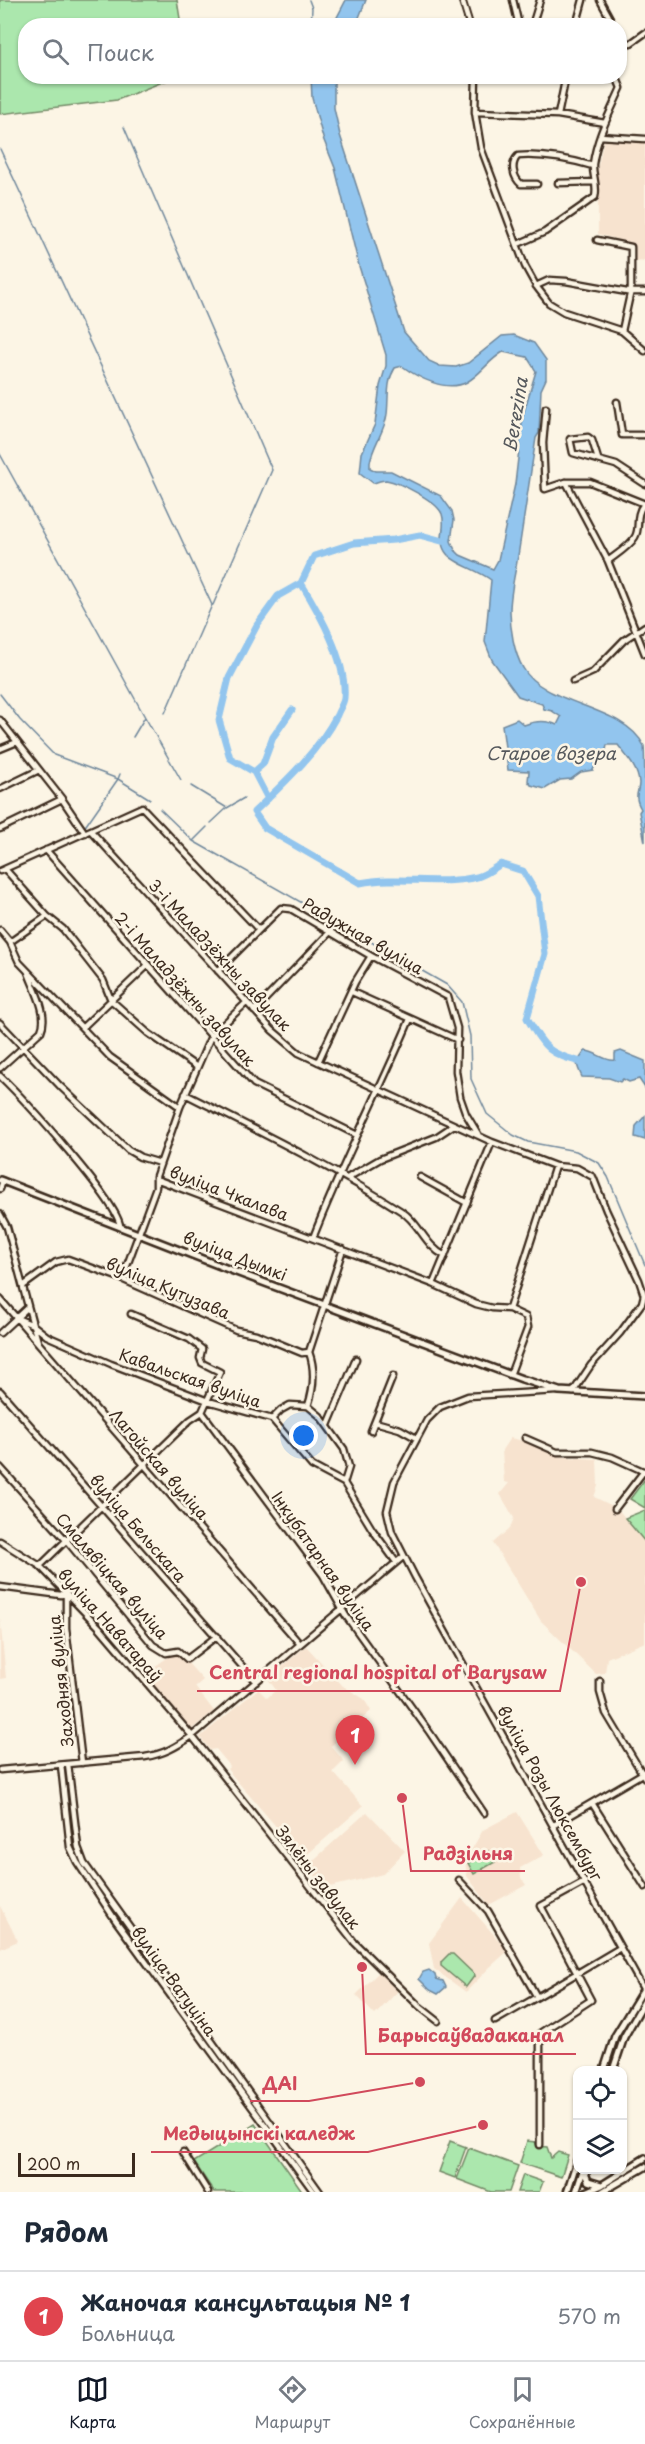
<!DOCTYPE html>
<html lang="ru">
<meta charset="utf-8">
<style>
:root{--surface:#fff;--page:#f6f6f7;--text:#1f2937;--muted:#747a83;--line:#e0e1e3;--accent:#111827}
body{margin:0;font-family:"Playpen Sans",sans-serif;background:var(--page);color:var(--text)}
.controls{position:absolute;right:18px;bottom:18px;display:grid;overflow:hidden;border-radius:12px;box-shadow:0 2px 4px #0004}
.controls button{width:54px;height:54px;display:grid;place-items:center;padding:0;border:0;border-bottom:2px solid var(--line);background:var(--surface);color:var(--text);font:30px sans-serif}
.scale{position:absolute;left:18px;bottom:15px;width:117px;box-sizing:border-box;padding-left:6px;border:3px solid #3b2a1e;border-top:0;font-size:16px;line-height:21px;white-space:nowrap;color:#3b2a1e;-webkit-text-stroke:4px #fcf5e5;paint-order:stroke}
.you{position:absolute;left:304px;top:1436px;width:21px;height:21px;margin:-15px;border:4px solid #fff;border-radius:50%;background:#1a73e8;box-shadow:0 0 0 9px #1a73e833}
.badge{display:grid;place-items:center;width:39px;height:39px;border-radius:50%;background:var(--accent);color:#fff;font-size:20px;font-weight:700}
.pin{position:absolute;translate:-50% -50px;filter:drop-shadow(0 2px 3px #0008)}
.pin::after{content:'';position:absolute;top:32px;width:21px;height:18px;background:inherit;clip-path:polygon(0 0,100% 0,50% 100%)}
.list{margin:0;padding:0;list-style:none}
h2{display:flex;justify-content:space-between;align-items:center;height:78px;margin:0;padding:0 24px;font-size:26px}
h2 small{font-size:20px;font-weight:400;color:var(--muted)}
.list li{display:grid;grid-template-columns:39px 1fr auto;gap:18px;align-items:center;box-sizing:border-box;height:90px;padding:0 24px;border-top:2px solid var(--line)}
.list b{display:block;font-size:22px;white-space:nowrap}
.list p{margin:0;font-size:20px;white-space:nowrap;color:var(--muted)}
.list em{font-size:20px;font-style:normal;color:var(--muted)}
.icon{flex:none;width:33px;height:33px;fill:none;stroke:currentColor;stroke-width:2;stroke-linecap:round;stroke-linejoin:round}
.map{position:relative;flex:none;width:645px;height:2192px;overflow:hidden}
.search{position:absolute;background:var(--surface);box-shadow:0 2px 4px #0004;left:18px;right:18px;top:18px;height:66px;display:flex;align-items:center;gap:15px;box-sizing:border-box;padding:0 21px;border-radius:24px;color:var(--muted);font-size:22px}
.sheet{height:168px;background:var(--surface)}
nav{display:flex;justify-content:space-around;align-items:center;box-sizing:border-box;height:84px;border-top:2px solid var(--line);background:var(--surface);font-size:16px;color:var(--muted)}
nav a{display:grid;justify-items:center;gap:3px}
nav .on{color:var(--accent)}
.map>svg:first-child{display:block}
.built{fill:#f7e3cf}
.green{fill:#abe7ad;stroke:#738866;stroke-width:1.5}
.water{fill:#92c5ee;stroke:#6f879b;stroke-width:1.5;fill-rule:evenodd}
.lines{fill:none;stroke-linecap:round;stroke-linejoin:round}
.stream{stroke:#6f879b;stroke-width:1.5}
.river{stroke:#92c5ee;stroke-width:7}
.minor-casing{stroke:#3b2a1e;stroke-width:9}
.major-casing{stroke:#3b2a1e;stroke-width:10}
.minor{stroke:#fcf5e5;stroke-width:4.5}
.major{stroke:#fcf5e5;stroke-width:5}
.labels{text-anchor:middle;stroke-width:5;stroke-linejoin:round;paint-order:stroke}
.street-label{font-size:16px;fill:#3b2a1e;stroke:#fcf5e5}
.water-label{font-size:18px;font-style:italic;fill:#55585c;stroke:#fcf5e5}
.leader{fill:none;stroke:#d1495b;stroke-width:2}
.callout-dot{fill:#d1495b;stroke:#fcf5e5;stroke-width:2}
.callout-label{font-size:18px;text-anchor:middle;font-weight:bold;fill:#d1495b;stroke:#fcf5e5;stroke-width:5;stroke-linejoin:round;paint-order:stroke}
</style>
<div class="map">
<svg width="645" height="2192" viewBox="0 0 645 2192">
<rect width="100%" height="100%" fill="#fcf5e5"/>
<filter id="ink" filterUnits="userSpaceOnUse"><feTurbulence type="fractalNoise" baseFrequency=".0167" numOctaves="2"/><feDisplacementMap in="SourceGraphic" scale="12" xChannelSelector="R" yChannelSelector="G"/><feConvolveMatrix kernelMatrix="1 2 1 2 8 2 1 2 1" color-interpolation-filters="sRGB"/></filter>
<g filter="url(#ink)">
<path class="built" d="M604 139 645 141V261L634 262 633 244 598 234V166Z
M510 1438 529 1442 563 1457 597 1459 598 1486 594 1497 617 1508 645 1542V1642L607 1658 605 1673 596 1674 541 1621 493 1543 510 1528 514 1518 500 1494 509 1483 504 1482 502 1450Z
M0 1618 6 1678 0 1679Z
M306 1646 343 1686 364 1699 371 1711 331 1746 344 1761 333 1772 363 1806 303 1858 237 1781 227 1769 230 1766 216 1749 210 1750 200 1737 258 1689 267 1698 276 1690 268 1679Z
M174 1653H179L203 1680 195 1687 214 1711 191 1730 144 1674Z
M367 1812 405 1851 383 1874 326 1888 307 1866Z
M517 1812 544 1855 520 1868 521 1878 526 1885 489 1905 467 1876 465 1861 483 1830Z
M462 1898 508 1951 490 1967 466 1992 434 1969 429 1943Z
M0 1906 18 1941 0 1949Z
M380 1971 399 1990 375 2015 356 1995Z"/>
<path class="green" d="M0 0H177L181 25 26 26V76L175 77 117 100 0 114Z
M645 1479V1508L630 1499Z
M645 1510V1542L625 1518Z
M64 1771H66L76 1849 88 1873 318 2192 217 2057 86 1874 74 1849Z
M488 1851 495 1862 474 1874 468 1863Z
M449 1954H453L475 1975 466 1987 441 1966V1962Z
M255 2124 303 2192H214L194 2162Z
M450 2141 466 2147 455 2178 439 2172Z
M527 2141 535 2142 537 2146 547 2147 551 2158 558 2152 568 2155 561 2177 520 2163Z
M469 2148 518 2166 509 2192H491L457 2179Z
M523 2175 543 2182 539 2192H517Z"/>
<path class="water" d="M346 0H366L356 25H333Z
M311 77H334V108L340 135 404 332 429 361 440 366 456 367 468 363 502 336 514 335 534 343 546 360V379L541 390 539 433 536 438C530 478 524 517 518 556 515 574 510 593 510 611 510 628 514 653 523 668 544 706 625 705 644 746 645 755 645 826 645 842L639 812 641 809C633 795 639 793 639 783 638 768 626 756 618 745H607L604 760 597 761 593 770 581 772 571 779 560 780 545 789 531 785 528 781 529 771 508 770 502 725 517 719 524 725C535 721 547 720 557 725L561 717 552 711 544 709 542 704 518 696 492 660 485 642 491 580C478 570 455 564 447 554 436 541 447 528 442 514 437 501 399 482 386 480 382 480 377 482 373 483L360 473 362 453 375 424 380 386 386 366V355L359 266 335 168 323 138 312 98ZM503 352 527 357 536 371 523 415 515 484 498 560 493 569 460 555 455 550 451 541 454 520 452 511 441 496 391 471H376L370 468V462C373 445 385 431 387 414 389 397 386 382 395 368L402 366C418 378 447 393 467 382 481 374 488 361 503 352Z
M585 1051C596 1051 605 1062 615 1060V1053L621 1051 645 1061V1088L639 1079 629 1082 623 1079 620 1082 609 1078 582 1077C574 1060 577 1064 585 1051Z
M645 1116V1140L635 1137 636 1126Z
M429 1970 435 1975 436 1979 443 1981 446 1987 438 1994 430 1990 419 1979 423 1972Z"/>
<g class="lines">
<path class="stream" d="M309 0 312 8 311 26
M124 127 272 470 213 605
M0 149 212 605 165 713
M0 454 145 717
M0 694 20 720 54 755 118 779 84 828
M133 737 145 717 181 780
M120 774 118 779 150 799
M191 786 227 808 244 798
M160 809 193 841 207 827
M211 823 226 809
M193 841 447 985 462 1002 470 1036 471 1079 487 1114 513 1135 528 1142 576 1151 599 1163 608 1177 645 1265"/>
<path class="river" d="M446 542 420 535 394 540 354 543 314 556 301 583C320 614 347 661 344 698 344 703 339 709 337 715 317 753 285 782 254 812L265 828 360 883C399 875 438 886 477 877 485 875 494 868 501 864L523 871 538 896 545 954 527 1018C546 1050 548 1054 585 1063
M254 772 263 764 273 737 292 710
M268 799 254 772 230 758 219 720 229 678 257 625 278 596 301 583"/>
<defs>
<path id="minor" d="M462 0 470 26
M513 0 519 26
M600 0 611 20 612 26
M532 26 540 0
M576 26 583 0
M620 43H631L645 33
M476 76 475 112 481 148 525 266 536 286 549 303 564 312 622 331 645 351
M475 112 558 115 605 123
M558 115 566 76
M600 136 645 139
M558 183 595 182
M537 184H521C513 177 510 164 518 156 544 154 568 159 593 166
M597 240 631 247V290L622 331
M518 244 545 232 595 197C598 185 592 175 593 164 597 136 610 113 621 88L616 76
M536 286 549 280 566 281 627 292H645
M617 402 622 435H645
M546 408 543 443 545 489 566 482H590L645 504
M598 459 592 440 588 437 570 439 573 453 616 465 645 484
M566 482 608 561 645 654
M608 561C617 554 629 547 635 537 641 527 634 516 644 504
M573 681 593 672 624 640 645 626
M0 720 62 799 85 833
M0 749 17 742
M0 789 39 770
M0 829 62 799
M91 831 272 1030 299 1053 492 1142 555 1166 577 1168 593 1177 606 1210 639 1280 644 1295 642 1303 620 1333 591 1365 573 1392
M46 850 254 1084 357 1135
M5 869 47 916 63 929 103 980 111 1000 148 1033 197 1067
M0 871 142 807 259 930 281 908 291 909 371 956 448 997 457 1028 456 1071 460 1097 466 1114 478 1134
M0 930 10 942 19 962 110 1057 180 1107
M10 942 47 916
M218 971 259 930
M352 992 458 1040
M254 1011 331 931
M0 1023 61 1087 128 1150 140 1157 160 1163
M83 1027 147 966
M318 1062 355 982 371 956
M0 1068 41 1031C49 1014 34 989 28 972
M0 1076C22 1097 118 1202 120 1226
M185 1094C258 1131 332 1167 401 1211 420 1223 424 1245 445 1256
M349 1177 380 1159 436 1137 454 1125
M420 1177 467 1203
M156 1179 433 1284 476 1304 492 1308 509 1309 526 1317 528 1327 510 1375
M0 1189 3 1181
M0 1214 7 1227 33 1325 47 1336 111 1364 208 1401 272 1419 312 1466 344 1483 372 1529 396 1562
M313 1238C342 1163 379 1093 410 1019
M122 1279 156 1187V1176L180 1107 211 1036 246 1003
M433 1284 492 1142
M23 1286 56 1262 68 1259 117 1277 236 1330 256 1334 302 1353 309 1352
M0 1299 300 1644
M509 1309 555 1166
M19 1319 33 1325 38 1342
M0 1333 28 1307
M0 1391 256 1682
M557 1391 468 1396 440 1407 427 1420 394 1482 387 1511 392 1532 415 1577 645 1992
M308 1406C314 1388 316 1371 309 1352L343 1249
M202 1412 323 1575 346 1616 430 1733 484 1813
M272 1419 281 1410 290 1405 308 1406 320 1416 344 1449 349 1467 344 1483
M375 1422 400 1429 416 1438
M328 1425 356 1359
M371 1431 393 1376
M525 1438 557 1452H592L612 1457 643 1471
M0 1467 66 1540 153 1645 166 1653 178 1651 187 1659 217 1636
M615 1509 644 1471
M0 1541 40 1566 99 1627 192 1736 355 1943 419 2006 438 2021
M40 1566 190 1420 202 1412 220 1372 202 1363 200 1358 202 1349 189 1339 131 1314
M0 1587 61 1595 66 1592
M66 1592V1628L82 1763
M600 1681V1692L606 1713 645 1778
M68 1764 78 1847 84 1863 320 2192
M61 1765 70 1847 77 1862 116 1921 314 2192
M0 1770 145 1757C164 1754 176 1747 192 1736L404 1556
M592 1803 645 1887
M554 1825 645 1772
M459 1880 488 1911 537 1997 495 2021
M537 1997 620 1948
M540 2145V2033L591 2000 541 1906 585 1882
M183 2152 208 2192"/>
<path id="major" d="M0 1180 228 1269 522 1379 559 1391 645 1396
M604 2070 615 2036 645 1987
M613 2070 624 2037 645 2000
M584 2170 588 2181 601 2185
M567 2192 578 2158
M576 2192 583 2171
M586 2192 602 2185 645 2158
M602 2192 645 2167"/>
</defs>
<use href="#minor" class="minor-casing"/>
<use href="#major" class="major-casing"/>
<use href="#minor" class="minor"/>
<use href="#major" class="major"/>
</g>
</g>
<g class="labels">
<g class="street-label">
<text transform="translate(363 936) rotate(30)" y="6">Радужная вуліца</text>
<text transform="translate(220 955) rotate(47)" y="6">3-і Маладзёжны завулак</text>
<text transform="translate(185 989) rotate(48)" y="6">2-і Маладзёжны завулак</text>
<text transform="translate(229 1193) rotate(21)" y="6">вуліца Чкалава</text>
<text transform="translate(235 1256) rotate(21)" y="6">вуліца Дымкі</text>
<text transform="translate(168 1288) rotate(23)" y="6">вуліца Кутузава</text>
<text transform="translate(190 1378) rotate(19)" y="6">Кавальская вуліца</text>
<text transform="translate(159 1464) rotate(49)" y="6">Лагойская вуліца</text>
<text transform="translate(138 1528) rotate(49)" y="6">вуліца Бельскага</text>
<text transform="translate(323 1561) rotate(55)" y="6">Інкубатарная вуліца</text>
<text transform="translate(112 1576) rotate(49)" y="6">Смалявіцкая вуліца</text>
<text transform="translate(110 1625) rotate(48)" y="6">вуліца Наватараў</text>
<text transform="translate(61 1681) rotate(-96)" y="6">Заходняя вуліца</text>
<text transform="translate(550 1793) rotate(61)" y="6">вуліца Розы Люксембург</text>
<text transform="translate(318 1877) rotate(52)" y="6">Зялёны завулак</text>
<text transform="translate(174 1981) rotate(54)" y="6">вуліца Ватуціна</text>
</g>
<g class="water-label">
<text transform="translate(516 415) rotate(-81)" y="6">Berezina</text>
<text x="551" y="760">Старое возера</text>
</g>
</g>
<path class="leader" d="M581 1582L560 1691H197M402 1798L411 1871H525M362 1967L366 2054H576M420 2082L309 2101H250M483 2125L368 2152H151"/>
<g class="callout-dot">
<circle cx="581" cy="1582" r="6"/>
<circle cx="402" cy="1798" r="6"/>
<circle cx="362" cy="1967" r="6"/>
<circle cx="420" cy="2082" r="6"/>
<circle cx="483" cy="2125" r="6"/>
</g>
<g class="callout-label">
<text x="378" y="1679">Central regional hospital of Barysaw</text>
<text x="468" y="1860">Радзільня</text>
<text x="471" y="2042">Барысаўвадаканал</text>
<text x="280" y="2090">ДАІ</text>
<text x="259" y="2140">Медыцынскі каледж</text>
</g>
</svg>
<div class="controls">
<button><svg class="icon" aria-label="locate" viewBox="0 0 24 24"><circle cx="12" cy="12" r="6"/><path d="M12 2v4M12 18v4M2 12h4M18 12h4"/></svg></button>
<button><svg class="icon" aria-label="layers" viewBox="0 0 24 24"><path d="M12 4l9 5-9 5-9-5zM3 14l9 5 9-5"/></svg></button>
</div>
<div class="scale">200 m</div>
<div class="you"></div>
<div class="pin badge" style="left:355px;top:1765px;background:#e0444e">1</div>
<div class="search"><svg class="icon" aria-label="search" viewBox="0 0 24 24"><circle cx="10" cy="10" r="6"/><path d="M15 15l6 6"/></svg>Поиск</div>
</div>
<section class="sheet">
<h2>Рядом<small></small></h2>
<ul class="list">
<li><span class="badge" style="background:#e0444e">1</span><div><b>Жаночая кансультацыя № 1</b><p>Больница</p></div><em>570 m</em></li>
</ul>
</section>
<nav>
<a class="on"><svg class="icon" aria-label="map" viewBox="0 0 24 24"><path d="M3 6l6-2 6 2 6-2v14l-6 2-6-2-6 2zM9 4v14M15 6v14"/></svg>Карта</a>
<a><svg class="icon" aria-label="directions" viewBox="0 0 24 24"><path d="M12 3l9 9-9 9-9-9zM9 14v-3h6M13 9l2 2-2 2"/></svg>Маршрут</a>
<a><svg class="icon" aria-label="saved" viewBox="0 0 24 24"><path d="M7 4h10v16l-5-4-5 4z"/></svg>Сохранённые</a>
</nav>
